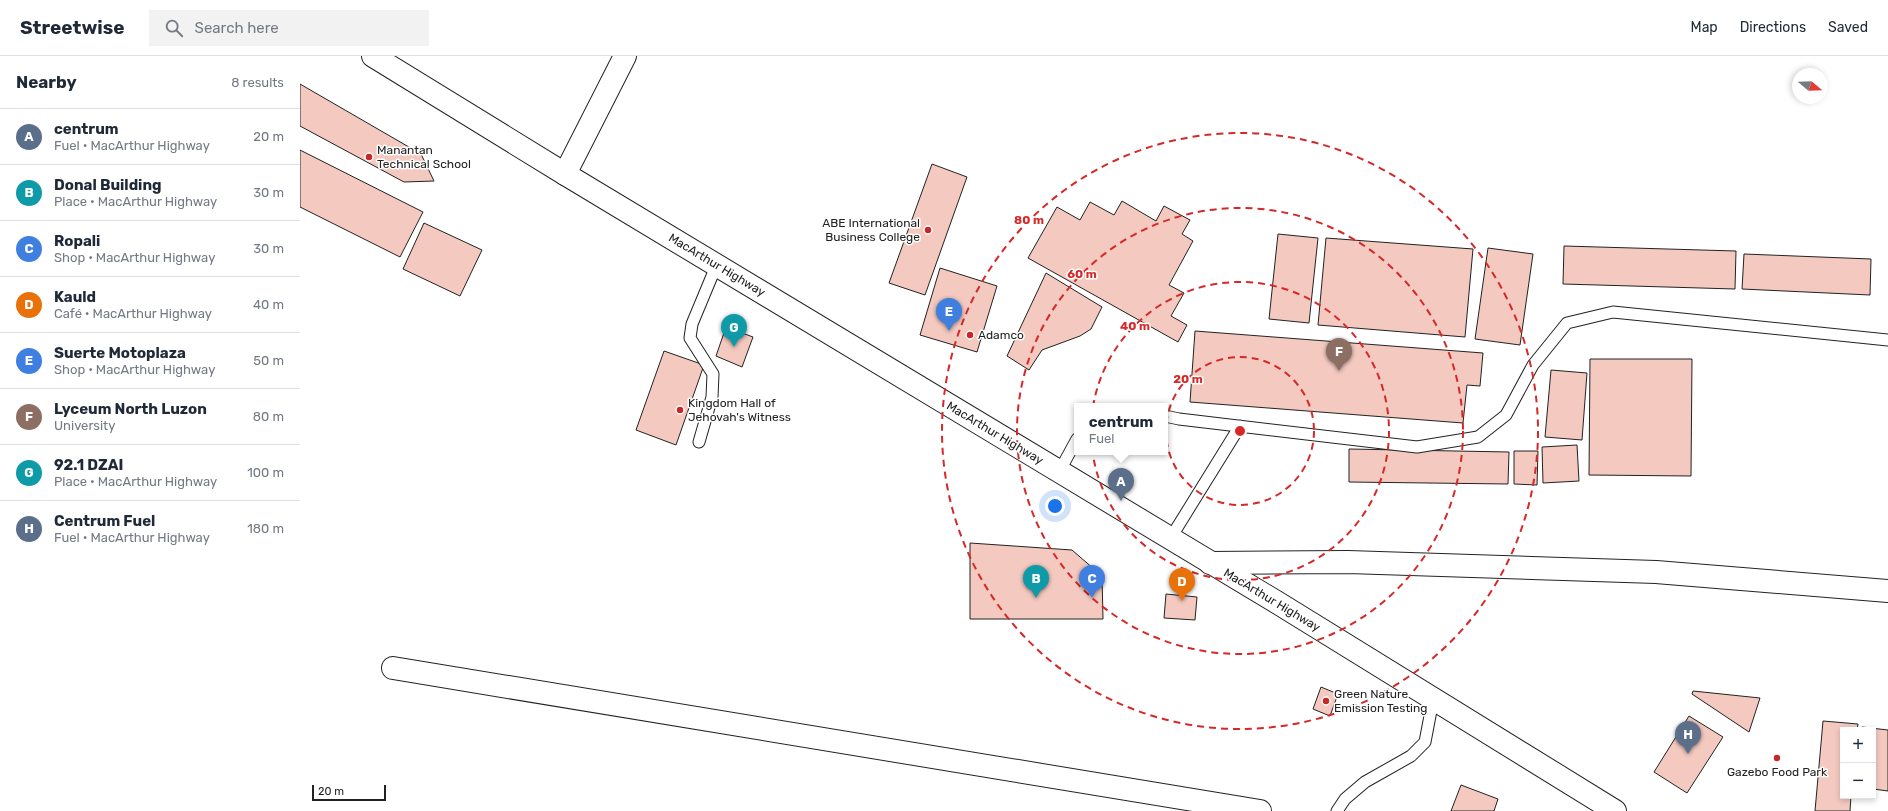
<!DOCTYPE html>
<meta charset="utf-8">
<style>
:root{--surface:#fff;--page:#f2f2f3;--text:#1f2937;--muted:#747a83;--line:#e0e1e3;--accent:#c62828}
body{margin:0;font-family:Rubik,sans-serif;background:var(--page);color:var(--text)}
.controls{position:absolute;right:12px;bottom:12px;display:grid;overflow:hidden;border-radius:0px;box-shadow:0 2px 6px #0003}
.controls button{width:36px;height:36px;display:grid;place-items:center;padding:0;border:0;border-bottom:1px solid var(--line);background:var(--surface);color:var(--text);font:20px sans-serif}
.compass{position:absolute;left:1492px;top:12px;width:36px;height:36px;border-radius:50%;background:var(--surface);box-shadow:0 2px 6px #0003;rotate:109deg}
.scale{position:absolute;left:12px;bottom:10px;width:74px;box-sizing:border-box;padding-left:4px;border:2px solid #222;border-top:0;font-size:11px;line-height:14px;white-space:nowrap;color:#222;-webkit-text-stroke:3px #fff;paint-order:stroke}
.you{position:absolute;left:755px;top:450px;width:14px;height:14px;margin:-10px;border:3px solid #fff;border-radius:50%;background:#1a73e8;box-shadow:0 0 0 6px #1a73e833}
.badge{display:grid;place-items:center;width:26px;height:26px;border-radius:50%;background:var(--accent);color:#fff;font-size:13px;font-weight:700}
.pin{position:absolute;translate:-50% -33px;filter:drop-shadow(0 1px 2px #0008)}
.pin::after{content:'';position:absolute;top:21px;width:14px;height:12px;background:inherit;clip-path:polygon(0 0,100% 0,50% 100%)}
.popup{position:absolute;left:774px;top:347px;width:94px;height:52px;box-sizing:border-box;display:grid;place-content:center;border-radius:0px;background:var(--surface);filter:drop-shadow(0 1px 3px #0005);font-size:13px;white-space:nowrap;color:var(--muted)}
.popup b{font-size:15px;color:var(--text)}
.popup::after{content:'';position:absolute;left:50%;top:100%;margin-left:-8px;border:8px solid transparent;border-top-color:var(--surface)}
.list{margin:0;padding:0;list-style:none}
h2{display:flex;justify-content:space-between;align-items:center;height:52px;margin:0;padding:0 16px;font-size:17px}
h2 small{font-size:13px;font-weight:400;color:var(--muted)}
.list li{display:grid;grid-template-columns:26px 1fr auto;gap:12px;align-items:center;box-sizing:border-box;height:56px;padding:0 16px;border-top:1px solid var(--line)}
.list b{display:block;font-size:15px;white-space:nowrap}
.list p{margin:0;font-size:13px;white-space:nowrap;color:var(--muted)}
.list em{font-size:13px;font-style:normal;color:var(--muted)}
.icon{flex:none;width:22px;height:22px;fill:none;stroke:currentColor;stroke-width:2;stroke-linecap:round;stroke-linejoin:round}
.map{position:relative;flex:none;width:1588px;height:755px;overflow:hidden}
header{display:flex;align-items:center;gap:24px;box-sizing:border-box;height:56px;padding:0 20px;background:var(--surface);border-bottom:1px solid var(--line)}
header strong{font-size:19px}
nav{display:flex;gap:22px;margin-inline-start:auto;font-size:14px}
.search{width:280px;height:36px;background:var(--page);display:flex;align-items:center;gap:10px;box-sizing:border-box;padding:0 14px;border-radius:0px;color:var(--muted);font-size:15px}
main{display:flex}
aside{flex:1;background:var(--surface)}
.map>svg:first-child{display:block}
.building{fill:#f3c9c0;stroke:#222}
.lines{fill:none;stroke-linecap:round;stroke-linejoin:round}
.service-casing{stroke:#222;stroke-width:13}
.minor-casing{stroke:#222;stroke-width:24}
.primary-casing{stroke:#222;stroke-width:24}
.service{stroke:#fff;stroke-width:11}
.minor{stroke:#fff;stroke-width:22}
.primary{stroke:#fff;stroke-width:22}
.ring{fill:none;stroke:#d62828;stroke-width:2;stroke-dasharray:7 5}
.poi-dot{fill:#c62828;stroke:#fff;stroke-width:1.5}
.labels{text-anchor:middle;stroke-width:3;stroke-linejoin:round;paint-order:stroke}
.poi-label{font-size:12px;fill:#222;stroke:#fff;text-anchor:start}
.street-label{font-size:12px;fill:#222;stroke:#fff}
.centre{fill:#d62828;stroke:#fff;stroke-width:2}
.ring-label{font-size:12px;text-anchor:middle;font-weight:bold;fill:#d62828;stroke:#fff;stroke-width:3;stroke-linejoin:round;paint-order:stroke}
</style>
<header>
<strong>Streetwise</strong>
<div class="search"><svg class="icon" aria-label="search" viewBox="0 0 24 24"><circle cx="10" cy="10" r="6"/><path d="M15 15l6 6"/></svg>Search here</div>
<nav><a>Map</a><a>Directions</a><a>Saved</a></nav>
</header>
<main>
<aside>
<h2>Nearby<small>8 results</small></h2>
<ul class="list">
<li><span class="badge" style="background:#5c6f8a">A</span><div><b>centrum</b><p>Fuel · MacArthur Highway</p></div><em>20 m</em></li>
<li><span class="badge" style="background:#0f9aa8">B</span><div><b>Donal Building</b><p>Place · MacArthur Highway</p></div><em>30 m</em></li>
<li><span class="badge" style="background:#3f7fe0">C</span><div><b>Ropali</b><p>Shop · MacArthur Highway</p></div><em>30 m</em></li>
<li><span class="badge" style="background:#e8710a">D</span><div><b>Kauld</b><p>Café · MacArthur Highway</p></div><em>40 m</em></li>
<li><span class="badge" style="background:#3f7fe0">E</span><div><b>Suerte Motoplaza</b><p>Shop · MacArthur Highway</p></div><em>50 m</em></li>
<li><span class="badge" style="background:#8d6e63">F</span><div><b>Lyceum North Luzon</b><p>University</p></div><em>80 m</em></li>
<li><span class="badge" style="background:#0f9aa8">G</span><div><b>92.1 DZAI</b><p>Place · MacArthur Highway</p></div><em>100 m</em></li>
<li><span class="badge" style="background:#5c6f8a">H</span><div><b>Centrum Fuel</b><p>Fuel · MacArthur Highway</p></div><em>180 m</em></li>
</ul>
</aside>
<div class="map">
<svg width="1588" height="755" viewBox="0 0 1588 755">
<rect width="100%" height="100%" fill="#fff"/>
<path class="building" d="M0 28 121 98 134 125 104 126 0 70Z
M0 94 123 156 100 201 0 151Z
M632 108 667 121 625 239 589 227Z
M822 145 856 165 864 150 890 164 882 178 893 185 869 229 884 237 871 260 887 269 878 286 728 202 757 151 780 164 790 146 814 159Z
M124 167 182 194 160 240 103 213Z
M978 178 1018 182 1009 267 969 263Z
M1026 182 1173 193 1165 281 1018 269Z
M1264 190 1436 195 1435 233 1263 228Z
M1188 192 1233 198 1220 289 1175 283Z
M1444 198 1571 203 1570 239 1442 233Z
M640 212 697 230 677 296 620 279Z
M746 217 802 251 791 273 780 280 742 294 729 314 707 300Z
M426 271 453 281 442 311 416 300Z
M895 275 1183 297 1180 330 1167 329 1163 367 890 346Z
M364 295 404 309 376 389 336 374Z
M1290 303H1392L1391 420 1289 419Z
M1251 314 1287 317 1282 384 1245 381Z
M1277 389 1279 425 1243 427 1242 391Z
M1049 393 1209 396 1208 428 1049 426Z
M1214 395H1238L1237 429 1214 428Z
M670 487 772 494 802 520 803 563H670Z
M866 538 897 541 895 564 864 562Z
M1021 631 1038 638 1030 660 1013 653Z
M1393 635 1460 642 1449 676 1392 638Z
M1389 660 1423 681 1387 737 1354 716Z
M1523 665 1558 668 1557 674H1543V740H1551L1550 755H1515Z
M1562 671 1588 674V735L1573 733V674H1561Z
M1161 729 1198 743 1194 755H1151Z"/>
<g class="lines">
<defs>
<path id="service" d="M865 360 879 363 1117 391 1178 381 1206 359 1233 309 1267 267 1313 256 1588 284
M399 386 412 341 413 318 390 282 392 268 417 208
M759 416 777 383
M870 483 940 370
M1037 755 1045 743 1065 726 1111 700 1125 686 1133 644"/>
<path id="minor" d="M265 118 325 0
M910 507 1048 506 1356 516 1588 535
M93 612 960 755"/>
<path id="primary" d="M73 0 265 118 978 547 1315 755"/>
</defs>
<use href="#service" class="service-casing"/>
<use href="#minor" class="minor-casing"/>
<use href="#primary" class="primary-casing"/>
<use href="#service" class="service"/>
<use href="#minor" class="minor"/>
<use href="#primary" class="primary"/>
</g>
<g class="ring">
<circle cx="940" cy="375" r="74"/>
<circle cx="940" cy="375" r="149"/>
<circle cx="940" cy="375" r="223"/>
<circle cx="940" cy="375" r="298"/>
</g>
<g class="poi-dot">
<circle cx="69" cy="101" r="4"/>
<circle cx="628" cy="174" r="4"/>
<circle cx="670" cy="279" r="4"/>
<circle cx="380" cy="354" r="4"/>
<circle cx="1026" cy="645" r="4"/>
<circle cx="1477" cy="702" r="4"/>
</g>
<g class="labels">
<g class="poi-label">
<text x="77" y="98">Manantan<tspan x="77" dy="14">Technical School</tspan></text>
<text x="620" y="171" text-anchor="end">ABE International<tspan x="620" dy="14">Business College</tspan></text>
<text x="678" y="283">Adamco</text>
<text x="388" y="351">Kingdom Hall of<tspan x="388" dy="14">Jehovah's Witness</tspan></text>
<text x="1034" y="642">Green Nature<tspan x="1034" dy="14">Emission Testing</tspan></text>
<text x="1477" y="720" text-anchor="middle">Gazebo Food Park</text>
</g>
<g class="street-label">
<text transform="translate(417 209) rotate(31)" y="4">MacArthur Highway</text>
<text transform="translate(695 377) rotate(31)" y="4">MacArthur Highway</text>
<text transform="translate(972 544) rotate(31)" y="4">MacArthur Highway</text>
</g>
</g>
<circle cx="940" cy="375" r="6" class="centre"/>
<g class="ring-label">
<text x="729" y="168">80 m</text>
<text x="782" y="222">60 m</text>
<text x="835" y="274">40 m</text>
<text x="888" y="327">20 m</text>
</g>
</svg>
<div class="controls">
<button>+</button>
<button>−</button>
</div>
<svg class="compass" viewBox="-18 -18 36 36"><path d="M0-13l5 13h-10z" fill="#e53935"/><path d="M0 13l5-13h-10z" fill="#747a83"/></svg>
<div class="scale">20 m</div>
<div class="you"></div>
<div class="pin badge" style="left:821px;top:445px;background:#5c6f8a">A</div>
<div class="popup"><b>centrum</b>Fuel</div>
<div class="pin badge" style="left:736px;top:542px;background:#0f9aa8">B</div>
<div class="pin badge" style="left:792px;top:542px;background:#3f7fe0">C</div>
<div class="pin badge" style="left:882px;top:545px;background:#e8710a">D</div>
<div class="pin badge" style="left:649px;top:275px;background:#3f7fe0">E</div>
<div class="pin badge" style="left:1039px;top:315px;background:#8d6e63">F</div>
<div class="pin badge" style="left:434px;top:291px;background:#0f9aa8">G</div>
<div class="pin badge" style="left:1388px;top:698px;background:#5c6f8a">H</div>
</div>
</main>
